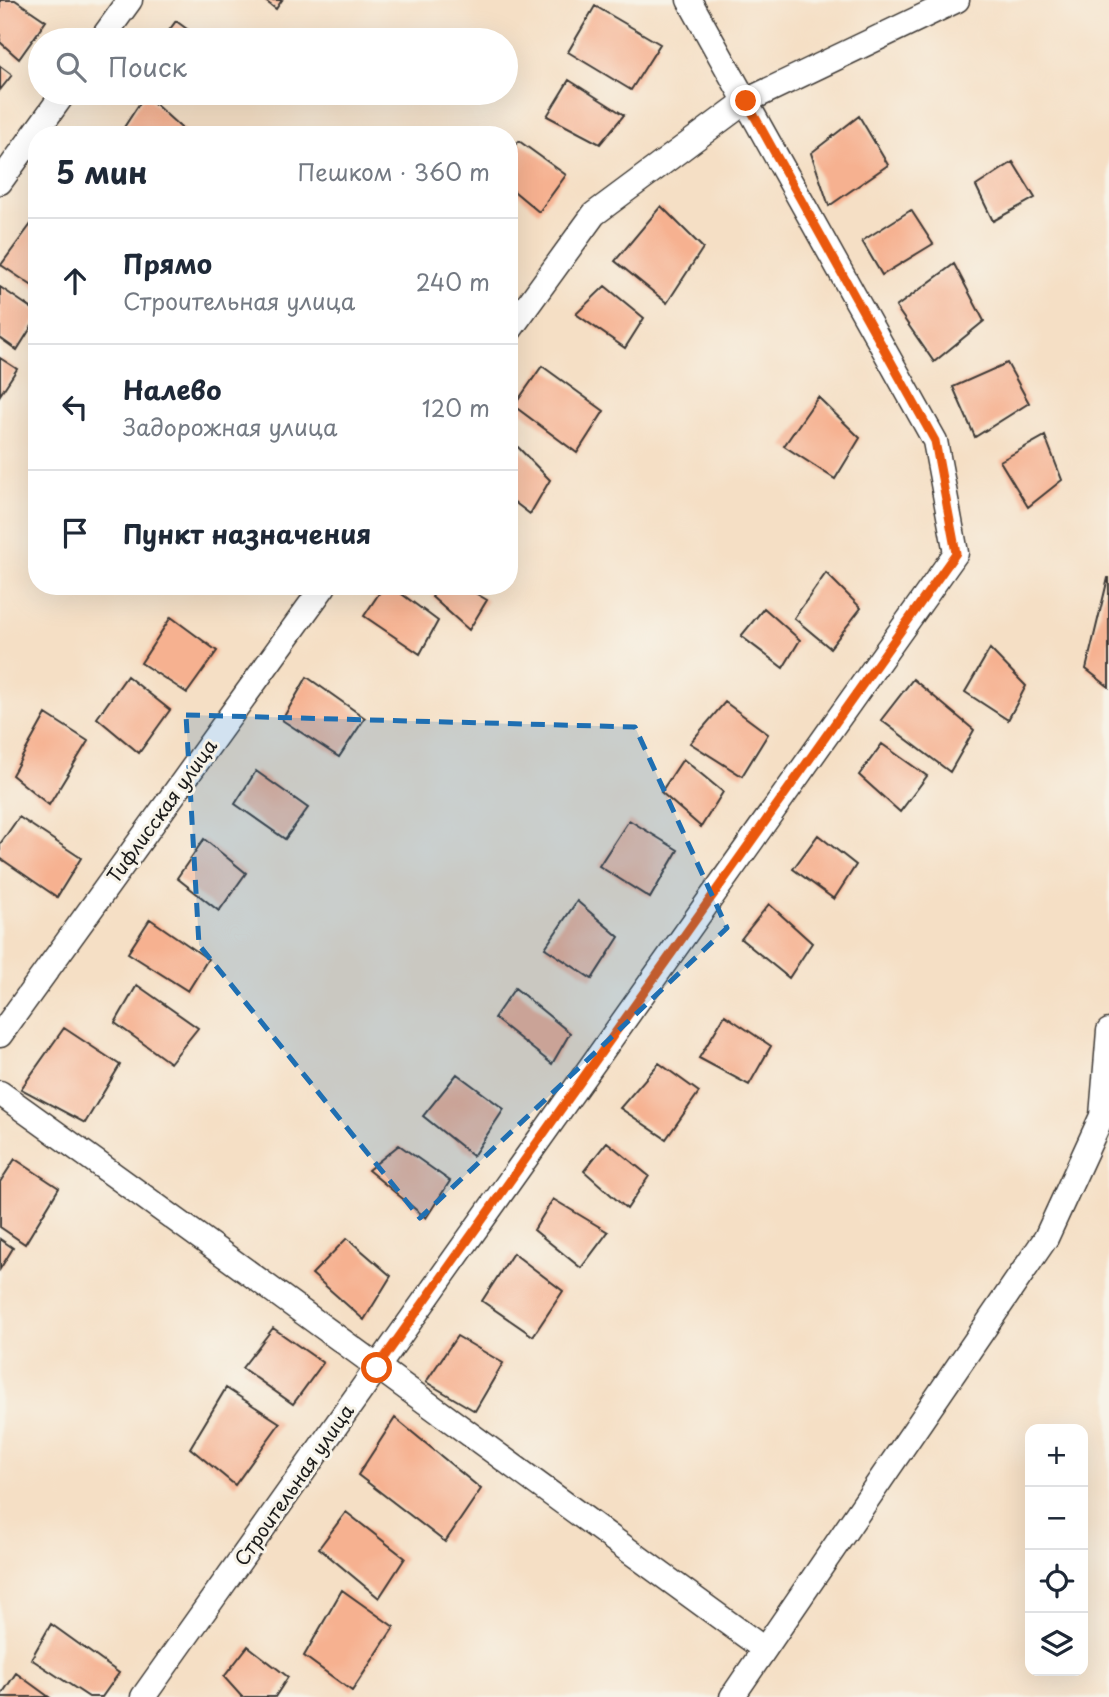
<!DOCTYPE html>
<html lang="ru">
<meta charset="utf-8">
<style>
:root{--surface:#fff;--page:#f2f2f3;--text:#1f2937;--muted:#747a83;--line:#e0e1e3}
body{margin:0;font-family:"Playpen Sans",sans-serif;background:var(--page);color:var(--text)}
.controls{position:absolute;right:21px;bottom:21px;display:grid;overflow:hidden;border-radius:14px;box-shadow:0 7px 28px #0002}
.controls button{width:63px;height:63px;display:grid;place-items:center;padding:0;border:0;border-bottom:2px solid var(--line);background:var(--surface);color:var(--text);font:35px sans-serif}
.stop{position:absolute;width:21px;height:21px;margin:-16px;border:5px solid #ea580c;border-radius:50%;background:#fff}
.stop.end{background:#ea580c;border-color:#fff;box-shadow:0 2px 7px #0008}
.list{margin:0;padding:0;list-style:none}
h2{display:flex;justify-content:space-between;align-items:center;height:91px;margin:0;padding:0 28px;font-size:30px}
h2 small{font-size:23px;font-weight:400;color:var(--muted)}
.list li{display:grid;grid-template-columns:46px 1fr auto;gap:21px;align-items:center;box-sizing:border-box;height:126px;padding:0 28px;border-top:2px solid var(--line)}
.list b{display:block;font-size:26px;white-space:nowrap}
.list p{margin:0;font-size:23px;white-space:nowrap;color:var(--muted)}
.list em{font-size:23px;font-style:normal;color:var(--muted)}
.icon{flex:none;width:38px;height:38px;fill:none;stroke:currentColor;stroke-width:2;stroke-linecap:round;stroke-linejoin:round}
.map{position:relative;flex:none;width:1109px;height:1697px;overflow:hidden}
.search{position:absolute;background:var(--surface);box-shadow:0 7px 28px #0002;left:28px;top:28px;width:490px;height:77px;display:flex;align-items:center;gap:18px;box-sizing:border-box;padding:0 24px;border-radius:38px;color:var(--muted);font-size:26px}
.panel{position:absolute;background:var(--surface);box-shadow:0 7px 28px #0002;left:28px;top:126px;width:490px;height:469px;border-radius:28px}
.map>svg:first-child{display:block}
.building{fill:#f6b190}
.lines{fill:none;stroke-linecap:round;stroke-linejoin:round}
.street-casing{stroke:#3d3935;stroke-width:27}
.street{stroke:#fff;stroke-width:24}
.route{stroke:#ea580c;stroke-width:9}
.marked{fill:#1f6fb2;fill-opacity:0.2;stroke:#1f6fb2;stroke-width:5;stroke-dasharray:14 9;stroke-linejoin:round}
.labels{text-anchor:middle;stroke-width:6;stroke-linejoin:round;paint-order:stroke}
.street-label{font-size:19px;fill:#1c1c1c;stroke:#f7f3e8}
</style>
<div class="map">
<svg width="1109" height="1697" viewBox="0 0 1109 1697">
<rect width="100%" height="100%" fill="#f7f3e8"/>
<filter id="ink" filterUnits="userSpaceOnUse"><feTurbulence type="fractalNoise" baseFrequency=".0143" numOctaves="2"/><feDisplacementMap in="SourceGraphic" scale="14" xChannelSelector="R" yChannelSelector="G"/><feConvolveMatrix kernelMatrix="1 2 1 2 8 2 1 2 1" color-interpolation-filters="sRGB"/></filter>
<filter id="wash" filterUnits="userSpaceOnUse"><feTurbulence type="fractalNoise" baseFrequency=".00686" numOctaves="4" result="noise"/><feDisplacementMap in="SourceGraphic" scale="28" xChannelSelector="R" yChannelSelector="G"/><feGaussianBlur stdDeviation="1.57" result="paint"/><feColorMatrix in="noise" values="0 0 0 0 0 0 0 0 0 0 0 0 0 0 0 0 0 1.4 0 .05"/><feComposite in="paint" operator="in"/></filter>
<g filter="url(#wash)">
<rect width="100%" height="100%" fill="#f5dfc5"/>
<g id="blocks">
<path class="building" d="M0 0H15L46 21 19 59 0 42Z
M264 0H282L276 9Z
M595 6 660 44 631 90 568 52Z
M176 21 202 40H162Z
M0 66 12 75 0 90Z
M569 80 624 115 600 144 547 116Z
M145 95 189 135H119Z
M859 116 888 165 829 206 811 153Z
M519 141 566 175 539 212 509 187V151Z
M1013 162 1035 198 993 221 976 186Z
M661 206 703 248 667 303 615 261Z
M911 210 933 244 882 275 862 241Z
M34 220 37 222V289L1 265Z
M954 264 984 321 934 362 896 307Z
M605 286 644 318 625 348 576 314Z
M0 287 37 312V318L17 350 0 338Z
M0 358 17 369 0 395Z
M1007 363 1029 403 975 437 953 387Z
M542 366 604 411 577 453 514 406Z
M818 397 860 438 835 479 784 446Z
M1045 436 1062 480 1028 507 1000 461Z
M509 438 550 480 530 514 509 498Z
M826 573 861 608 830 648 794 618Z
M1108 578H1109V687L1086 669Z
M384 586H391L438 621 420 654 364 616Z
M439 586H463L487 600 469 630 432 597Z
M764 608 800 640 783 668 741 636Z
M171 617 217 651 187 693 141 663Z
M990 649 1026 686 1008 720 965 692Z
M127 676 170 710 139 753 97 718Z
M307 677 365 718 339 757 282 720Z
M913 679 974 730 950 772 881 720Z
M725 702 768 734 742 776 690 743Z
M46 714 88 741 49 805 12 775Z
M882 744 927 776 900 812 859 775Z
M683 759 723 792 701 827 661 792Z
M256 771 308 808 285 839 235 804Z
M19 817 81 858 57 897 0 858V844Z
M629 820 678 850 650 898 599 866Z
M818 835 856 865 834 899 793 869Z
M204 839 246 873 219 911 177 878Z
M577 901 619 937 592 979 545 948Z
M769 904 812 943 789 978 741 939Z
M150 919 208 959 188 991 128 953Z
M137 985 198 1028 170 1063 115 1023Z
M515 988 570 1033 552 1064 494 1018Z
M725 1015 771 1046 749 1085 699 1058Z
M64 1028 120 1065 85 1123 21 1089Z
M659 1063 699 1092 666 1139 620 1108Z
M457 1074 504 1109 473 1156 423 1116Z
M607 1142 649 1176 627 1209 584 1171Z
M399 1145 450 1181 426 1218 368 1170Z
M15 1159 59 1188 25 1244 0 1227V1182Z
M553 1199 608 1232 581 1268 534 1230Z
M347 1238 391 1276 364 1320 312 1274Z
M0 1239 13 1248 0 1269Z
M513 1253 563 1291 533 1336 482 1301Z
M273 1328 323 1363 293 1404 242 1368Z
M457 1336 503 1363 475 1411 426 1382Z
M226 1388 280 1423 235 1485 190 1448Z
M395 1418 481 1489 445 1542 358 1475Z
M346 1512 405 1558 379 1598 319 1548Z
M342 1590 394 1627 352 1691 304 1656Z
M51 1624 119 1673 102 1697H89L31 1659Z
M248 1646 288 1677 275 1697H242L224 1677Z
M16 1673 49 1697H0Z"/>
</g>
</g>
<g filter="url(#ink)">
<use href="#blocks" fill-opacity="0" stroke="#3d3935" stroke-width="2"/>
<g class="lines">
<defs>
<path id="street" d="M101 40 130 0
M0 182 64 93
M509 331 594 214 746 101 957 0
M0 1035 324 586
M0 1093C256 1276 509 1464 764 1649
M143 1697 956 553 935 441 689 0
M732 1697 1046 1238 1102 1116 1109 1031"/>
</defs>
<use href="#street" class="street-casing"/>
<use href="#street" class="street"/>
</g>
</g>
<g class="lines" filter="url(#ink)">
<path class="route" d="M377 1368 956 553 935 441 746 101"/>
</g>
<path class="marked" d="M186 715 635 727 727 928 420 1218 199 945Z"/>
<g class="labels">
<g class="street-label">
<text transform="translate(162 811) rotate(-54)" y="7">Тифлисская улица</text>
<text transform="translate(294 1485) rotate(-55)" y="7">Строительная улица</text>
</g>
</g>
</svg>
<div class="controls">
<button>+</button>
<button>−</button>
<button><svg class="icon" aria-label="locate" viewBox="0 0 24 24"><circle cx="12" cy="12" r="6"/><path d="M12 2v4M12 18v4M2 12h4M18 12h4"/></svg></button>
<button><svg class="icon" aria-label="layers" viewBox="0 0 24 24"><path d="M12 4l9 5-9 5-9-5zM3 14l9 5 9-5"/></svg></button>
</div>
<div class="stop" style="left:377px;top:1368px"></div>
<div class="stop end" style="left:746px;top:101px"></div>
<div class="search"><svg class="icon" aria-label="search" viewBox="0 0 24 24"><circle cx="10" cy="10" r="6"/><path d="M15 15l6 6"/></svg>Поиск</div>
<section class="panel">
<h2>5 мин<small>Пешком · 360 m</small></h2>
<ul class="list">
<li><svg class="icon" aria-label="ahead" viewBox="0 0 24 24"><path d="M12 20V5M6 11l6-6 6 6"/></svg><div><b>Прямо</b><p>Строительная улица</p></div><em>240 m</em></li>
<li><svg class="icon" aria-label="left" viewBox="0 0 24 24"><path d="M17 20v-9H6M10 6l-5 5 5 5"/></svg><div><b>Налево</b><p>Задорожная улица</p></div><em>120 m</em></li>
<li><svg class="icon" aria-label="arrive" viewBox="0 0 24 24"><path d="M6 21V4h12l-3 4 3 4H6"/></svg><div><b>Пункт назначения</b></div></li>
</ul>
</section>
</div>
